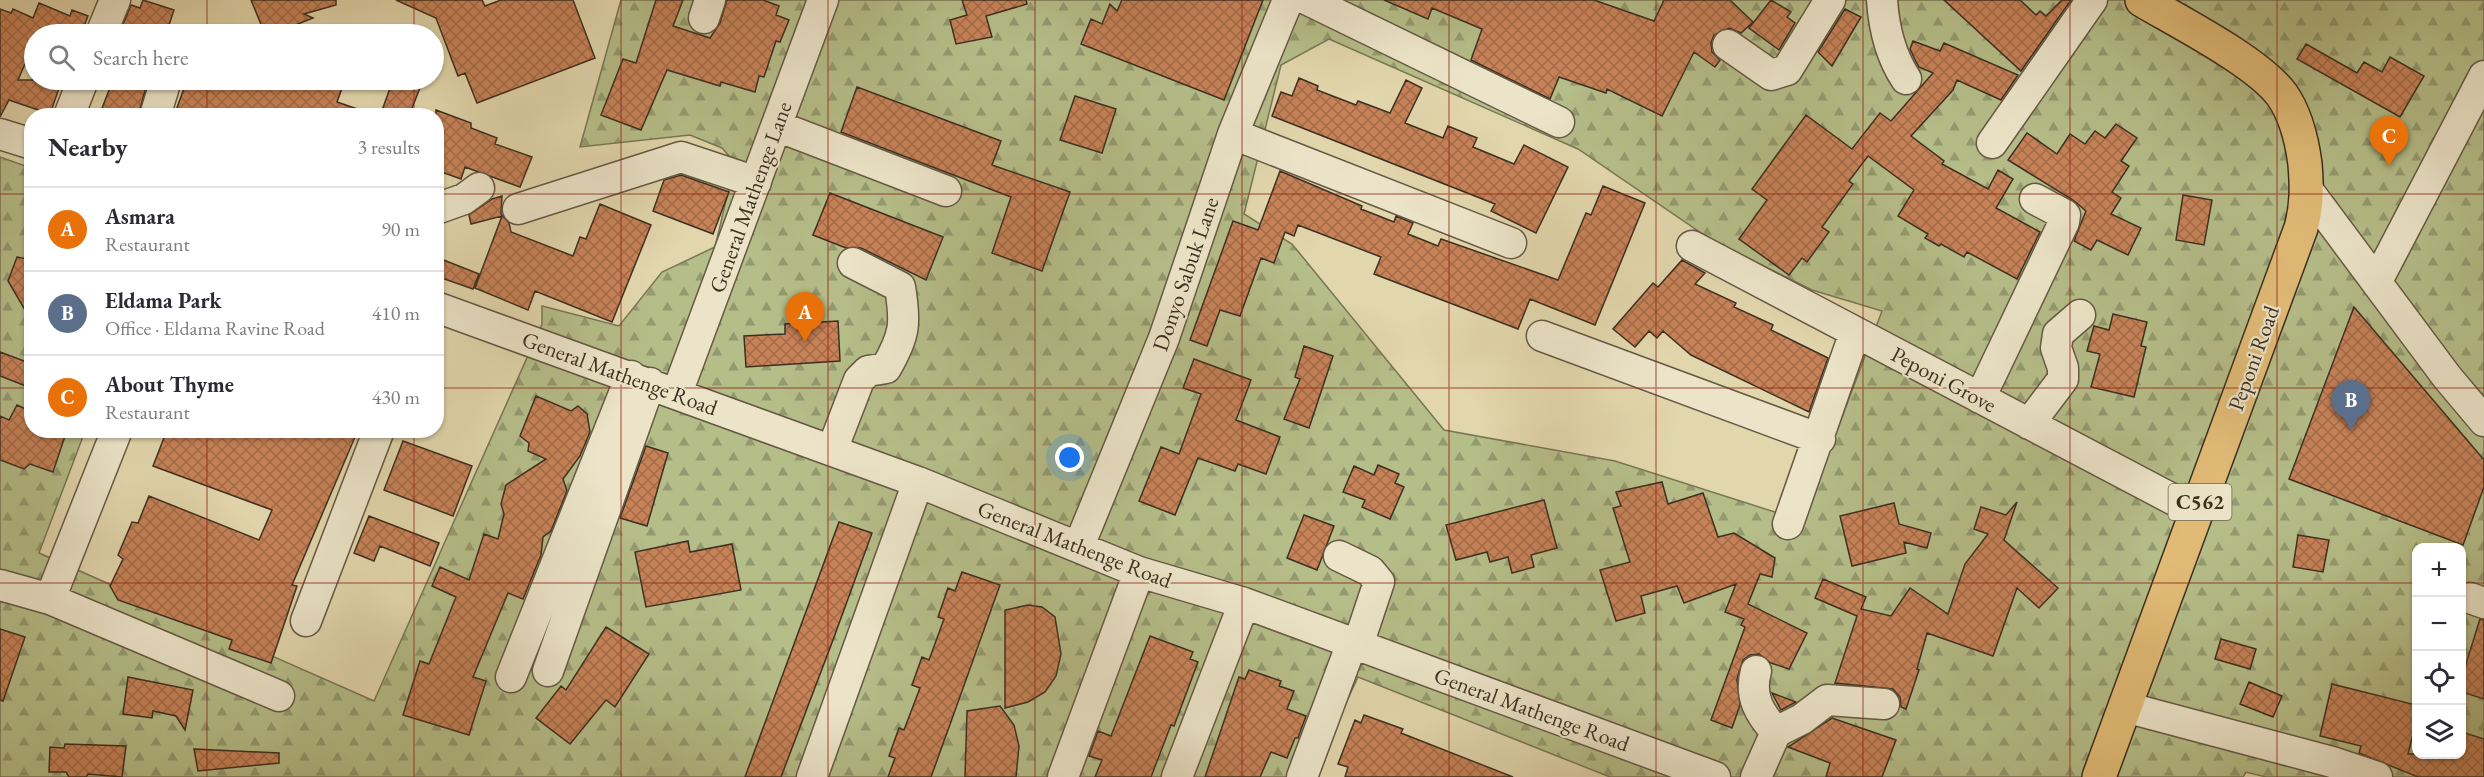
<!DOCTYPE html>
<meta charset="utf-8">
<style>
:root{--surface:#fff;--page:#f2f2f3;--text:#2b2b33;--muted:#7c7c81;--line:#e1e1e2;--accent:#ea580c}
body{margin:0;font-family:"EB Garamond",serif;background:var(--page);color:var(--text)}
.controls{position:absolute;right:18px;bottom:18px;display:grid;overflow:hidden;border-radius:12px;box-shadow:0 2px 4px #0004}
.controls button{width:54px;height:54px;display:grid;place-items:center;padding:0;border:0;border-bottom:2px solid var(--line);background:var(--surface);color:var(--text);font:30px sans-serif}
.you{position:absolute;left:1070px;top:458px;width:21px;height:21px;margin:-15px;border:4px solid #fff;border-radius:50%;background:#1a73e8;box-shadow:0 0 0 9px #1a73e833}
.badge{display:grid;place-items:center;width:39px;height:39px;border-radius:50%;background:var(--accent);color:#fff;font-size:20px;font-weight:700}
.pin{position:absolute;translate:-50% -50px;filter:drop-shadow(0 2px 3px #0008)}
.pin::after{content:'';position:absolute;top:32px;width:21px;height:18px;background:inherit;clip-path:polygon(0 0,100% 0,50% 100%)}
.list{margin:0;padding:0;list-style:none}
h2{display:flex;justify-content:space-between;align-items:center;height:78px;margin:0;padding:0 24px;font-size:26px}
h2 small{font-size:20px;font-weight:400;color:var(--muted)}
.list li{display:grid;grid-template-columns:39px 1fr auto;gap:18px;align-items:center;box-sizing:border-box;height:84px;padding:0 24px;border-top:2px solid var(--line)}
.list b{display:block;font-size:22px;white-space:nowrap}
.list p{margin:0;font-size:20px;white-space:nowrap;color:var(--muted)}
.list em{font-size:20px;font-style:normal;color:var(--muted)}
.icon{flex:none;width:33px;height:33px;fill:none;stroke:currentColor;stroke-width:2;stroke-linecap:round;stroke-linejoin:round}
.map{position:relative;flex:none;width:2484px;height:777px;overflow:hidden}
.search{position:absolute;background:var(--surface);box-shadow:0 2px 4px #0004;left:24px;top:24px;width:420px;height:66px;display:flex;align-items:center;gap:15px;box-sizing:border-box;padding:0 21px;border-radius:33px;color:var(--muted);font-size:22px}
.panel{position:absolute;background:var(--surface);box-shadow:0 2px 4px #0004;left:24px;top:108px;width:420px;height:330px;border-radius:24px}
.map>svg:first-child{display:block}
.forest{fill:url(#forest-firs);stroke:#797654;stroke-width:1.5;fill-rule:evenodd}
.building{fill:url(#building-cross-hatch);stroke:#3d2f21;stroke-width:1.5}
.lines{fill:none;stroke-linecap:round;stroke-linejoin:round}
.minor-casing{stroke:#665944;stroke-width:33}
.major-casing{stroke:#3d2f21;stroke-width:36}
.minor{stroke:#ece4c9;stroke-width:30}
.major{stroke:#e1bb76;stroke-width:33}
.grid{fill:none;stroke:#8f2418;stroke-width:1.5;stroke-opacity:0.55}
.labels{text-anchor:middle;stroke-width:4.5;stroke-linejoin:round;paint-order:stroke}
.shield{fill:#ece4c9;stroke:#726553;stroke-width:1.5}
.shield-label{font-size:21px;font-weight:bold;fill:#3d2f21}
.street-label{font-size:22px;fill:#3d2f21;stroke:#ece4c9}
</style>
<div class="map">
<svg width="2484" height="777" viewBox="0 0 2484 777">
<defs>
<pattern id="forest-firs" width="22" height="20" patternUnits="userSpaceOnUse" patternTransform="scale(1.5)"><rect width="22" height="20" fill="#b5bd88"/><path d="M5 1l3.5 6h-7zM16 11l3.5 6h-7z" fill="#949a6f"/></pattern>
<pattern id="building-cross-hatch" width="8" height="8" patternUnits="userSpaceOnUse" patternTransform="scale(1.5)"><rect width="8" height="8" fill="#c78258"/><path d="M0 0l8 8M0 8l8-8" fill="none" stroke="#a36b48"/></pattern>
</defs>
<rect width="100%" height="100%" fill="#e2d6ac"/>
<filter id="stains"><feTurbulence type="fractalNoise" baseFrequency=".00333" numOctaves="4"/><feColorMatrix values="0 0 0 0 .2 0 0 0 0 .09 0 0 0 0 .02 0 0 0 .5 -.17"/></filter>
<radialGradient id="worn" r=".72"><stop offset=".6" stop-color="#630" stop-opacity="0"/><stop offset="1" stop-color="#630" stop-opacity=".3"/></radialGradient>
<path class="forest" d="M621 0H2484V777H2266L2246 772 2243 777H1610L1358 677 1321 757 1293 777H0V157L31 168 32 430 85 431 39 553 374 701 542 324V306L619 326 662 272 715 247 735 163 722 148 690 135 580 147ZM1329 39 1578 149 1713 241 1812 290 1882 311 1803 521 1615 461 1444 430 1292 244 1244 214 1281 65ZM2416 548H2462V754H2416Z"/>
<path class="building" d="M143 0 174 10 166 34H119L131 5 140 8Z
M251 0H336V5L304 14 313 18 273 34H265Z
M396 0H482L485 6 501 0H573L595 58 477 103 465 73 458 76 436 18Z
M656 0H683L673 26 710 38 720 23 727 0H763L779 6 776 15 789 20 780 42 776 41 764 77 759 76 755 92 721 82 720 86 667 70 641 130 601 115 623 59 636 63Z
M962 0H1026L1027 4 986 16 992 37 956 44 950 20 967 15Z
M1122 0H1263L1224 100 1081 44 1091 19 1102 24 1110 4 1117 11Z
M1384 0H1594L1654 21 1664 0H1730L1753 22 1741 33 1729 28 1714 35 1711 43 1712 52 1720 60 1715 67 1694 52 1662 116 1607 89 1606 93 1559 77 1550 99 1471 60 1482 29 1432 8 1428 19Z
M1771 0 1791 12 1787 17 1795 23 1779 50 1749 28Z
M1944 0H2020L2036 15 2040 11 2046 16 2062 0H2071L2021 71Z
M39 3 70 16 72 10 88 16 81 34H34V43L18 80H62L50 114 9 100 0 117V9L11 13 13 9 33 18Z
M1845 9 1861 17 1832 66 1818 52Z
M1913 41 1940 51 1944 43 2018 75 2001 100 1957 80 1953 90 1911 136 1944 161 1942 164 1988 189 1998 170 2013 179 1996 208 2040 232 2017 279 1967 252 1964 257 1941 244 1939 246 1925 238 1928 234 1898 216 1914 190 1868 156 1849 181 1853 184 1822 227 1829 232 1807 262 1802 258 1789 275 1739 239 1767 200 1752 189 1806 115 1852 149 1880 113 1891 121 1933 73 1919 67 1916 62 1910 49Z
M2306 44 2357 73 2364 62 2382 72 2390 57 2424 76 2400 117 2297 59Z
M1299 78 1318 86 1317 90 1356 105 1358 101 1390 113 1406 80 1422 88 1405 123 1443 138 1448 126 1477 138 1473 147 1514 164 1524 145 1568 167 1536 233 1491 211 1495 204 1272 116 1281 92 1292 96Z
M113 80H148L138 116H99Z
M187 80H345L337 102 369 113 368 116H174Z
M393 80H423L409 116H380Z
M857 87 1001 141 992 165 1070 192 1042 271 992 253 1011 197 841 132Z
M1075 96 1116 109 1102 153 1060 140Z
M436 110 471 123V128L497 138 495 144 532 157 520 187 465 167 461 179 436 170Z
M2116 124 2137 138 2121 161 2129 166 2112 192 2121 198 2111 214 2141 228 2128 255 2097 240 2091 250 2074 241 2086 211 2073 200 2008 160 2027 133 2057 154 2070 134 2085 144 2095 131 2105 138Z
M1280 171 1362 206 1361 209 1394 222 1396 216 1413 223 1408 234 1438 246 1441 239 1558 280 1586 213 1591 215 1603 186 1645 203 1595 325 1530 299 1518 329 1374 274 1381 257 1298 225 1294 236 1285 232 1274 263 1261 258 1240 316 1220 310 1207 346 1190 340 1233 221 1258 230Z
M681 175 729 192 713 234 653 211 664 180Z
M830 193 943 237 926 280 861 248H846L813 235Z
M2183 195 2212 200 2204 245 2176 240Z
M502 196 501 214 509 223 511 232 573 256 580 237 586 239 600 204 651 225 612 322 535 291 528 310 475 288 502 216 471 224 469 215 492 199Z
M17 257 32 260V322L8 281Z
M436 257 479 274 473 289 436 276Z
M1682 260 1705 273 1695 284 1736 303 1734 307 1773 325 1771 330 1828 358 1809 412 1691 355 1663 331 1657 338 1649 331 1635 347 1613 329 1653 283 1658 287Z
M2354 307 2484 460V487L2463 545 2289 479Z
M2113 314 2147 322 2141 346 2146 347 2134 397 2091 387 2100 354 2087 351 2094 326 2109 330Z
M838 321 840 361 746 367 744 336 785 334V324Z
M1304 346 1333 356 1309 428 1284 419 1300 379 1295 377Z
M0 352 32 364 26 386 0 376Z
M1194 359 1251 380 1236 420 1280 437 1266 474 1238 464 1235 471 1198 458 1175 515 1139 501 1161 447 1179 454 1201 394 1183 388Z
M536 396 571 411 578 406 587 414 590 432 580 456 563 479 567 491 551 531 543 537 541 555 523 599 508 593 473 677 486 681 469 735 403 715 420 661 429 664 456 597 432 586 440 567 469 580 484 534 498 539 504 514 501 504 506 485 546 459 528 451 529 443 520 436Z
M17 405 32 412V430H67L53 472 30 464 24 469 0 460V416L9 420Z
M167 430H339L355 437 292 585 297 586 271 663 229 649 232 640 118 600 110 586 123 559 118 555 132 522 138 523 149 496 259 540 272 510 153 466Z
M403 441 472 466 453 516 384 490Z
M646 446 668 453 647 526 620 518Z
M1378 465 1399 474 1395 483 1404 487 1390 519 1362 507 1365 500 1343 492 1354 466 1374 475Z
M1662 482 1668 504 1703 493 1718 537 1734 533 1775 558 1772 577 1760 574 1748 604 1807 633 1789 669 1771 663 1759 654 1750 655 1743 660 1737 679 1740 705 1732 728 1711 720 1745 627 1741 625 1744 619 1725 612 1736 584 1684 603 1677 586 1641 596 1645 613 1616 621 1600 570 1630 562 1613 508 1621 506 1616 492Z
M1544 500 1557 548 1531 555 1534 567 1512 573 1508 557 1490 562 1487 552 1456 560 1446 525Z
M2017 502 2004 540 2058 588 2039 608 2017 588 1993 656 1927 633 1917 669 1919 670 1906 709 1901 707 1900 697 1893 689 1835 683 1857 616 1815 598 1823 579 1866 597 1861 609 1891 616 1910 588 1948 614 1965 564 1988 534 1974 529 1981 507 2006 515Z
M1894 503 1899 524 1931 533 1927 548 1904 542 1906 553 1852 566 1840 516Z
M1304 515 1334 526 1317 570 1287 558Z
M369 516 439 543 430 566 380 546 374 561 354 553Z
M839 522 872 533 833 640 781 777H745Z
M2298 535 2329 540 2323 572 2293 567Z
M688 541 690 552 732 544 741 590 646 607 635 552Z
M962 572 1000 585 957 705 931 777H888L895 758 889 756 899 728 904 730 920 688 912 685 922 657 929 660 944 619 938 617 948 588 955 591Z
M1028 605 1042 607 1055 617 1061 654 1056 676 1045 692 1028 702 1005 708V610Z
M2480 619 2484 620V699L2462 692V666L2465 667Z
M606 627 649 654 615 707 606 700 570 744 536 718 561 686 566 690Z
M0 629 25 637 3 701 0 700Z
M1150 636 1193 652 1190 659 1198 662 1174 726 1171 725 1151 777H1095L1102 760 1089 756 1098 731 1111 736Z
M2221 639 2256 649 2250 669 2215 659Z
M1249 670 1281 681 1279 686 1294 691 1287 709 1306 716 1298 738H1295L1287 758 1271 752 1260 777H1205L1239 677 1245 679Z
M128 677 193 690 185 730 176 716 153 711 152 718 123 714Z
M2249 682 2282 696 2273 717 2240 704Z
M2332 684 2416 705V722L2408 754H2462V732L2484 739V777H2418L2359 753 2361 746 2320 736Z
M1772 693 1796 702 1781 710Z
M1000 706 1014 725 1019 746 1016 777H965L967 711Z
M1364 715 1403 729 1401 733 1513 777H1345L1348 767 1338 764 1355 720 1361 723Z
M1832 718 1896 740 1882 777H1826L1830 763 1788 747Z
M65 744 126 746 122 777 88 774 86 777H69L66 772H49L50 747 64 748Z
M194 749 279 753V763L198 771Z"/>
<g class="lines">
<defs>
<path id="minor" d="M1308 0 1559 122
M1882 0C1884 29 1890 55 1906 79
M704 18 710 0
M101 34 115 0
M1728 45 1771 75 1787 70 1830 0
M69 116 83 80
M155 116 166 80
M777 126 946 191
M0 134 32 144
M1233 134 1511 243
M1992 143 2092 0
M2307 189 2447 377 2484 421
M436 209 464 199 479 188
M518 209 681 157 756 182
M1692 246 2197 512
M2377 281 2484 76
M436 307 918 482 1139 572 1244 603 1715 777
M1542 336 1820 439
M677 393 823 0
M1980 398 2064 222 2065 215 2035 199
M2029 424 2063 379V368L2056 348 2058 334 2080 315
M832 450 859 380 868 371 886 368C905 335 906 324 900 287L853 263
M1788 524 1855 332
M1079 546 1164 338 1233 134 1288 0
M1339 556 1370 571 1379 582 1358 645
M0 585 50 599 117 430
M2470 598 2484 603
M50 599 279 696
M306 621 379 430
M548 671 650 383
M1756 671C1749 696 1759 713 1776 732
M511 677 631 376
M2125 707 2332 762 2377 777
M812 777 918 482
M1063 777 1139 572
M1177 777 1244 603
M1302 777 1352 643
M1756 777 1776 732 1802 719 1827 700 1884 704"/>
<path id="major" d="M2099 777 2301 228C2307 206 2307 187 2305 164 2302 141 2296 115 2282 95 2258 62 2179 22 2142 0"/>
</defs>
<use href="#minor" class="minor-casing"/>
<use href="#major" class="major-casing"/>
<use href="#minor" class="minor"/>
<use href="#major" class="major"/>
</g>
<path class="grid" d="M207 0V34M414 0V34M621 0V777M828 0V777M1035 0V777M1242 0V777M1449 0V777M1656 0V777M1863 0V777M2070 0V777M2277 0V777M207 80V116M414 80V116M0 194H32M436 194H2484M0 388H32M436 388H2484M207 430V777M414 430V777M0 583H2416M2462 583H2484"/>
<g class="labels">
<rect class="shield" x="2168.5" y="484" width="63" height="36" rx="4.5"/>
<g class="shield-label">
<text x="2200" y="509">C562</text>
</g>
<g class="street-label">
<text transform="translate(750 197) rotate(-70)" y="8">General Mathenge Lane</text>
<text transform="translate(1185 274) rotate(-71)" y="8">Donyo Sabuk Lane</text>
<text transform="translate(2253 358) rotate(-70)" y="8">Peponi Road</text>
<text transform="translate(620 373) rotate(20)" y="8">General Mathenge Road</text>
<text transform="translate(1944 379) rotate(28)" y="8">Peponi Grove</text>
<text transform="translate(1075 544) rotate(21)" y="8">General Mathenge Road</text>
<text transform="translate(1532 709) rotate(20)" y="8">General Mathenge Road</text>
</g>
</g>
<rect width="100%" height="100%" filter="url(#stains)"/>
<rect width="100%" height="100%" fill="url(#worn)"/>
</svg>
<div class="controls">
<button>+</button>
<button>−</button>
<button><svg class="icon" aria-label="locate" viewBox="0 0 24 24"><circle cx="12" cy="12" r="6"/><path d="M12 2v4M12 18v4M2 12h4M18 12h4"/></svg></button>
<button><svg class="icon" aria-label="layers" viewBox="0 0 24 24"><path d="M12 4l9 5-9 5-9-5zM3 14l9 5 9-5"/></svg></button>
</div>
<div class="you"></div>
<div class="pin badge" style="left:805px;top:342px;background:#e8710a">A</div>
<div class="pin badge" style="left:2351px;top:430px;background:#5c6f8a">B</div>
<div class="pin badge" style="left:2389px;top:166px;background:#e8710a">C</div>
<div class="search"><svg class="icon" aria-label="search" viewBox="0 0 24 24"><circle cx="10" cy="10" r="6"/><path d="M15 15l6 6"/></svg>Search here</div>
<section class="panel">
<h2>Nearby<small>3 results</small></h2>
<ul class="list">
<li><span class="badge" style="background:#e8710a">A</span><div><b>Asmara</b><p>Restaurant</p></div><em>90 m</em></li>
<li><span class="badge" style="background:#5c6f8a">B</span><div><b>Eldama Park</b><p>Office · Eldama Ravine Road</p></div><em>410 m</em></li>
<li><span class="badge" style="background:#e8710a">C</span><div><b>About Thyme</b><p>Restaurant</p></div><em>430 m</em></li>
</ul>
</section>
</div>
